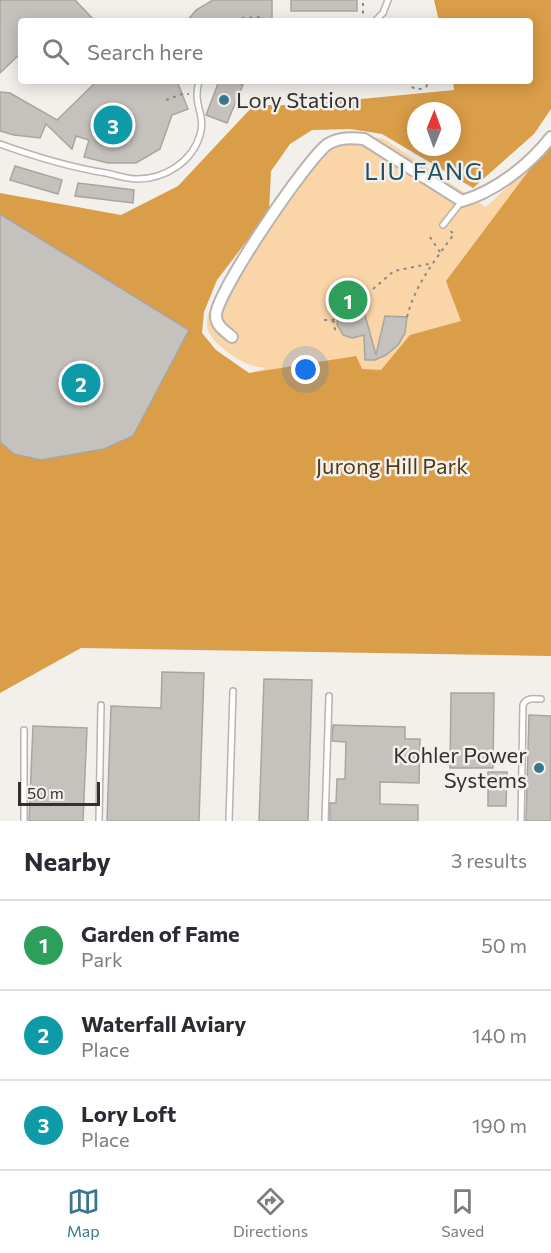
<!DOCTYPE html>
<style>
:root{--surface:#fff;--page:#f2f2f3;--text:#2b2b33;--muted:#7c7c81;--line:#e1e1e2;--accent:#38778c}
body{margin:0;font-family:Commissioner,sans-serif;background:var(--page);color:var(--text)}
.compass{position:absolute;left:407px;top:102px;width:54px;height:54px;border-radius:50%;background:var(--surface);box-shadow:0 3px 15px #0003;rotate:1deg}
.scale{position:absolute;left:18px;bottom:15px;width:82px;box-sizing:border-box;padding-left:6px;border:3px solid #32312f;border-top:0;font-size:16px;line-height:21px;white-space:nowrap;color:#32312f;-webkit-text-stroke:4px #f3f0ec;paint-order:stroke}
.you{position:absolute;left:306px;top:370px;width:21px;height:21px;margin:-15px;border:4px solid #fff;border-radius:50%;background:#1a73e8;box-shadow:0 0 0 9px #1a73e833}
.badge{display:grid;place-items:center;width:39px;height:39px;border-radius:50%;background:var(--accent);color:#fff;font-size:20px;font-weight:700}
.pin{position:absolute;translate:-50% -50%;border:3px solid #fff;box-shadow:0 2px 6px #0006}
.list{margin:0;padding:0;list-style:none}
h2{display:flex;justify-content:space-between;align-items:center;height:78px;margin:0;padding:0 24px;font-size:26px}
h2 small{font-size:20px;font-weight:400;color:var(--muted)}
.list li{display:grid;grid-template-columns:39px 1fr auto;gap:18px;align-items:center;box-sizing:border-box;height:90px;padding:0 24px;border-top:2px solid var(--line)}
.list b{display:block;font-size:22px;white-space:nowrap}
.list p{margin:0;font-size:20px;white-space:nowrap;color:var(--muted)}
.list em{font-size:20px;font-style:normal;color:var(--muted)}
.icon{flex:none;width:33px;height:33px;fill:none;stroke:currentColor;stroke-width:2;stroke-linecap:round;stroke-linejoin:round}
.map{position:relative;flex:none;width:551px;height:821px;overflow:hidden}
.search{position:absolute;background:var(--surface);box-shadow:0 3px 15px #0003;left:18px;right:18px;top:18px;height:66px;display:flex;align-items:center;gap:15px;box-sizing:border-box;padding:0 21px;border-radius:6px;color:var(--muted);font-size:22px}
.sheet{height:348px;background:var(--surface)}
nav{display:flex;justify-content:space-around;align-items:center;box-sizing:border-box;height:84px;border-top:2px solid var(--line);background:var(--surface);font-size:16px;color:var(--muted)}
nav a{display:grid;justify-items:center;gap:3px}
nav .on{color:var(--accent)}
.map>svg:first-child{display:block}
.green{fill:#f9d5a8}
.forest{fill:#da9d48;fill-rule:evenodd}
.building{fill:#c5c2be;stroke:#a8a5a1;stroke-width:1.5}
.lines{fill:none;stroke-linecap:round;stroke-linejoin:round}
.service-casing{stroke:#b7b4b0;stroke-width:8}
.minor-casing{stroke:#b7b4b0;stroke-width:14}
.path{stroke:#8c8a87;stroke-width:2;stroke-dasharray:3 4.5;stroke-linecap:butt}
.service{stroke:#fff;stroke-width:5}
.minor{stroke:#fff;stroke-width:10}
.poi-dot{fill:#38778c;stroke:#f3f0ec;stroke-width:2}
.labels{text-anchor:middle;stroke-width:5;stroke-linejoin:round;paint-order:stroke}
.poi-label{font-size:22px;fill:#32312f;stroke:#f3f0ec;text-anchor:start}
.park-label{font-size:22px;fill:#533a16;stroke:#f3f0ec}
.neighbourhood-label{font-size:24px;letter-spacing:1.5px;fill:#1f5162;stroke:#f3f0ec}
</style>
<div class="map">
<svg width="551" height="821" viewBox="0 0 551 821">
<rect width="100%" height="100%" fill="#f3f0ec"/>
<path class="green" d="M352 133 384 139 486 207 539 157 551 632 121 490 249 373 266 368C262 367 257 367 253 366 239 362 207 341 207 325 207 289 256 242 275 212 285 197 290 177 302 163 315 146 332 140 352 133Z"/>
<path class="forest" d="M434 0H551V109L534 134 473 188 382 134 350 129 312 130 290 144 271 171 269 212 217 280 204 312 202 333 216 350 249 373 356 356 362 369 381 370 410 335 461 321 446 281 551 141V656L81 648 0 693V442L14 454 41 460 104 449 133 436 189 330 0 214V193L121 215 178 186 254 105H299L454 90 453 81H530V21H439ZM416 111H452V147H416Z"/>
<path class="building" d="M0 0H75L95 21H21V53L0 73Z
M213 0H272V19L187 21 196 10Z
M291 0H357V11H291Z
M97 81H177L188 109 172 115 160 149 136 163H108L84 157 89 140 76 136 72 149 46 124 40 138 14 135 0 131V92L10 93 57 120Z
M219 81H233L243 85 227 123 206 115Z
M15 166 62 180 58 194 10 180Z
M78 183 134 190 133 203 75 196Z
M0 214 189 330 133 436 104 449 41 460 14 454 0 442Z
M352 307 361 310 365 315 376 355 385 316 407 317 405 333 398 345 386 355 375 360H365L364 335 352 338 343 335 337 324 338 317 343 310Z
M162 672 204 673 199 821H107L111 706 161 708Z
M264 679 312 680 308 821H259Z
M451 693H494L493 768H450Z
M529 715 551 716V821H526Z
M333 725 405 727V739H420L419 783 380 782V804L418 805V821H330V803H336L337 779H345L346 742 332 741Z
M33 726 87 728 83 821H29Z
M488 772H507L506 806H488Z"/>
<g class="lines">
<defs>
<path id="service" d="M375 21 383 13 388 0
M0 144C36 157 68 167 106 173 116 175 127 179 137 179 165 179 192 162 200 135 205 118 197 109 197 95 197 90 198 85 199 81
M443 225 462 201
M24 821V730
M99 821 101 705
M229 821 233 691
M325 821 329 696
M521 821 523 705C526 697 534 699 541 699"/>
<path id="minor" d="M232 337C225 331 216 326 216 316 215 294 309 156 328 144 340 137 352 138 364 139L462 201C496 191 529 165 551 137"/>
</defs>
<use href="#service" class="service-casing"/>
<use href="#minor" class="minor-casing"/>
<path class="path" d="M235 21 241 18 263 17 264 21
M363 21V0
M407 81C411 89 418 91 426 87L429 81
M166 100 182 94H189
M430 237 440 252
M373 289 394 271 433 263
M407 317C415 285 435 260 454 234L449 230
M324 320H333L345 305 358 304
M333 320 336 334"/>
<use href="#service" class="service"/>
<use href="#minor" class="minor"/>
</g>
<g class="poi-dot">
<circle cx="224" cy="100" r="6"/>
<circle cx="539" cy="768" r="6"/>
</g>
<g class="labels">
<g class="poi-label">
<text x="236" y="108">Lory Station</text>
<text x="527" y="763" text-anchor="end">Kohler Power<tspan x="527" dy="25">Systems</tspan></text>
</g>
<g class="park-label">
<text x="392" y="474">Jurong Hill Park</text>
</g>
<g class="neighbourhood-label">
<text x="424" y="180">LIU FANG</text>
</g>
</g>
</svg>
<svg class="compass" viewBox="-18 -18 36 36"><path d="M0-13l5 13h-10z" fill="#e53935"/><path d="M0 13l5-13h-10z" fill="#7c7c81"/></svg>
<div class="scale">50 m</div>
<div class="you"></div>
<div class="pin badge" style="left:348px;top:300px;background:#2e9e5b">1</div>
<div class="pin badge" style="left:81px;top:383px;background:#0f9aa8">2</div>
<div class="pin badge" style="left:113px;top:125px;background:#0f9aa8">3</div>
<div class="search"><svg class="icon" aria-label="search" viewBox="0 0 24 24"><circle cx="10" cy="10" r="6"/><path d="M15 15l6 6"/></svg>Search here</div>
</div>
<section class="sheet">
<h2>Nearby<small>3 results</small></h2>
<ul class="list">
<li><span class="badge" style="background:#2e9e5b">1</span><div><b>Garden of Fame</b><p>Park</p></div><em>50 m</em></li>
<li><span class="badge" style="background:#0f9aa8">2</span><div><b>Waterfall Aviary</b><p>Place</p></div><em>140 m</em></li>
<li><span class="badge" style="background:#0f9aa8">3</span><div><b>Lory Loft</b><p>Place</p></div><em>190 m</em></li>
</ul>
</section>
<nav>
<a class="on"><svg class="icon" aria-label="map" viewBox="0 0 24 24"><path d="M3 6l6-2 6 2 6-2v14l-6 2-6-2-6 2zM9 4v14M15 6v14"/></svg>Map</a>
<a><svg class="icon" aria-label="directions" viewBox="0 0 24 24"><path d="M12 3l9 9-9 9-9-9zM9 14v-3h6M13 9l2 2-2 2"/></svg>Directions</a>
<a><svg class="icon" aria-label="saved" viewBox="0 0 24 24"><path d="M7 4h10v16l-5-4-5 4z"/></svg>Saved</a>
</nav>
